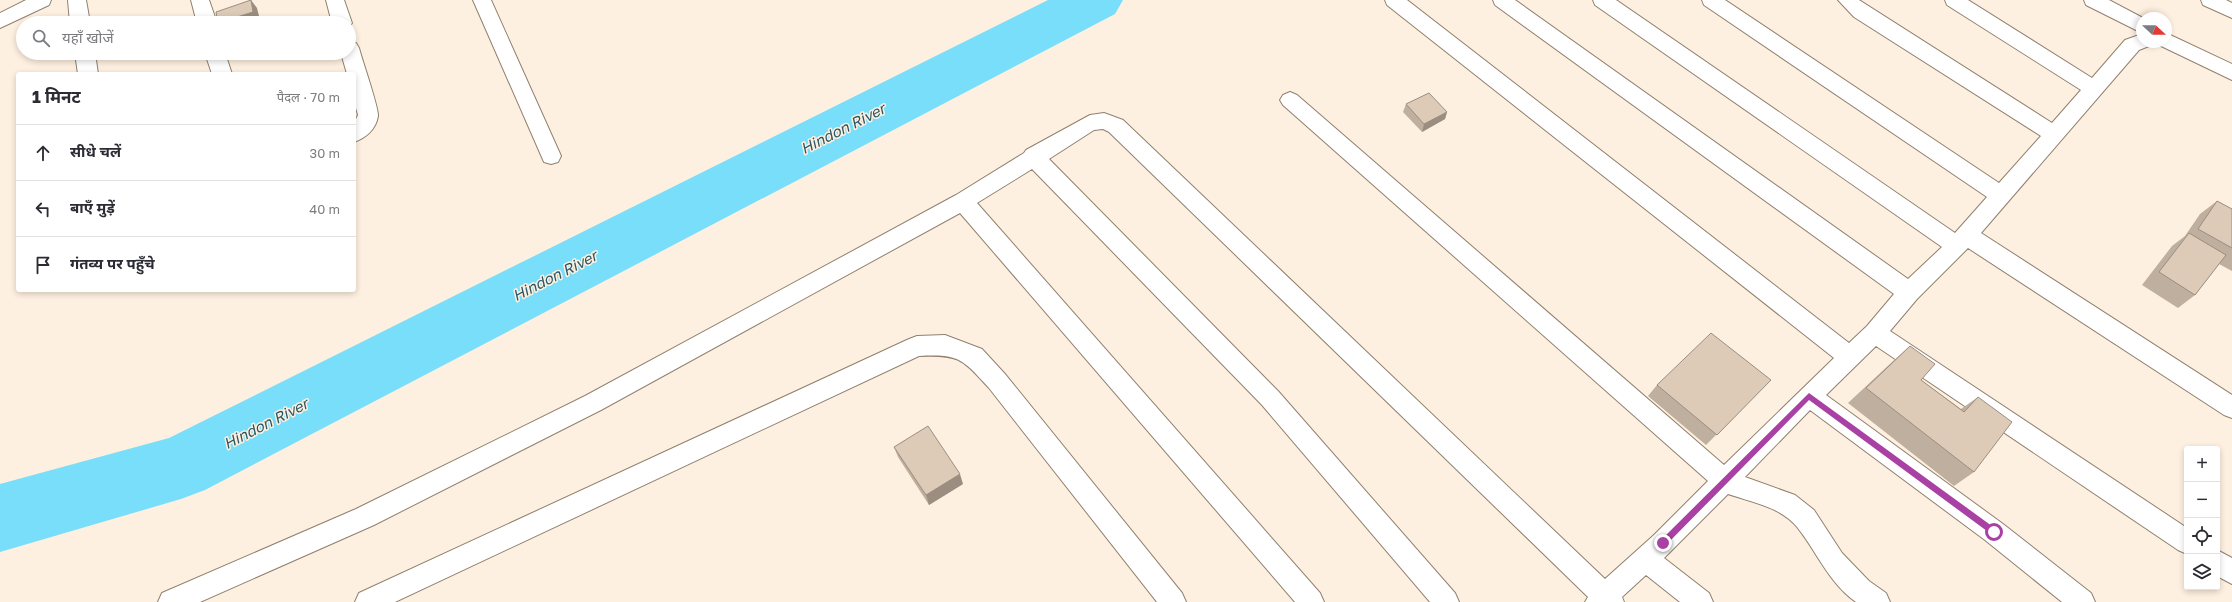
<!DOCTYPE html>
<html lang="hi">
<meta charset="utf-8">
<style>
:root{--surface:#fff;--page:#f2f2f3;--text:#2b2b33;--muted:#7c7c81;--line:#e1e1e2}
body{margin:0;font-family:"Golos Text","Noto Sans Devanagari",sans-serif;background:var(--page);color:var(--text)}
.controls{position:absolute;right:12px;bottom:12px;display:grid;overflow:hidden;border-radius:4px;box-shadow:0 2px 6px #0003}
.controls button{width:36px;height:36px;display:grid;place-items:center;padding:0;border:0;border-bottom:1px solid var(--line);background:var(--surface);color:var(--text);font:20px sans-serif}
.compass{position:absolute;left:2136px;top:12px;width:36px;height:36px;border-radius:50%;background:var(--surface);box-shadow:0 2px 6px #0003;rotate:112deg}
.stop{position:absolute;width:12px;height:12px;margin:-9px;border:3px solid #a941a4;border-radius:50%;background:#fff}
.stop.end{background:#a941a4;border-color:#fff;box-shadow:0 1px 4px #0008}
.list{margin:0;padding:0;list-style:none}
h2{display:flex;justify-content:space-between;align-items:center;height:52px;margin:0;padding:0 16px;font-size:17px}
h2 small{font-size:13px;font-weight:400;color:var(--muted)}
.list li{display:grid;grid-template-columns:26px 1fr auto;gap:12px;align-items:center;box-sizing:border-box;height:56px;padding:0 16px;border-top:1px solid var(--line)}
.list b{display:block;font-size:15px;white-space:nowrap}
.list em{font-size:13px;font-style:normal;color:var(--muted)}
.icon{flex:none;width:22px;height:22px;fill:none;stroke:currentColor;stroke-width:2;stroke-linecap:round;stroke-linejoin:round}
.map{position:relative;flex:none;width:2232px;height:602px;overflow:hidden}
.search{position:absolute;background:var(--surface);box-shadow:0 2px 6px #0003;left:16px;top:16px;width:340px;height:44px;display:flex;align-items:center;gap:10px;box-sizing:border-box;padding:0 14px;border-radius:22px;color:var(--muted);font-size:15px}
.panel{position:absolute;background:var(--surface);box-shadow:0 2px 6px #0003;left:16px;top:72px;width:340px;height:220px;border-radius:4px}
.map>svg:first-child{display:block}
.lines{fill:none;stroke-linecap:round;stroke-linejoin:round}
.river{fill:#78defa;fill-rule:evenodd}
.minor-casing{stroke:#90806e;stroke-width:2}
.minor{fill:#fff;fill-rule:evenodd}
.wall{fill:#beaf9e}
.shaded-wall{fill:#9b8e81}
.building{fill:#ddcbb8;stroke:#9b8e81}
.route{fill:#a941a4}
.labels{text-anchor:middle;stroke-width:3;stroke-linejoin:round;paint-order:stroke}
.water-label{font-size:15px;font-style:italic;fill:#2a5663;stroke:#fef0e0}
</style>
<div class="map">
<svg width="2232" height="602" viewBox="0 0 2232 602">
<rect width="100%" height="100%" fill="#fef0e0"/>
<g class="lines">
<path class="river" d="M1048 0H1123L1115 14 205 490 181 499 0 552V484L169 438Z"/>
<defs>
<path id="minor" d="M26 0H51L49 5 0 28V13Z
M68 0H86L90 23H70Z
M191 0H209L217 23H197Z
M326 0H344L352 23 349 27V23H332Z
M473 0H491L561 156 558 162 551 164 544 162Z
M1385 0H1407L1849 343 1867 326 1894 294 1495 5 1493 0H1515L1908 279 1942 247 1595 5 1593 0H1616L1955 233 1987 197 1704 5 1702 0H1725L1999 183 2041 136 1854 17 1838 0H1859L2052 123 2081 90 1947 5 1945 0H1968L2092 78 2125 40 2142 34V42H2151L2149 46 2139 50 1981 233 2232 395V418L2224 415 1968 248 1917 299 1890 331 2187 528V554L2178 550 1876 346 1826 395 2003 524 2091 593 2095 602H2062L1985 540 1810 410 1745 477 1795 495 1814 510 1842 553 1869 581 1886 593 1890 602H1856C1829 583 1817 552 1797 527 1781 507 1751 502 1728 494L1664 558 1709 593 1713 602H1680L1646 575 1622 597 1624 602H1585L1588 597 1109 132 1103 129 1094 130 1049 159 1278 391 1455 593 1459 602H1430L1262 405 1032 169 977 203 1320 593 1324 602H1295L960 213 601 410 374 525 200 602H158L162 593 356 509 585 396 956 195 1024 153 1026 150 1090 115 1104 113 1123 120 1605 579 1654 535 1708 481 1283 105 1280 100 1283 95 1290 92 1297 95 1724 465 1834 358 1387 5Z
M2084 0H2109L2143 18 2142 33 2086 5Z
M2201 0H2226L2232 3V18L2203 5Z
M2166 33 2232 64V80L2159 45 2158 42H2166Z
M349 41 356 43 359 48C362 60 379 108 378 116 376 129 366 138 354 142V123L358 115 354 101V74H347L341 53H349Z
M75 53H95L98 74H78Z
M205 53H225L232 74H212Z
M945 335 982 349 1005 374 1182 593 1186 602H1157L989 388C962 359 960 354 919 356L395 602H355L359 593 909 339 917 336Z
M2217 550 2232 558V584L2217 576Z"/>
</defs>
<use href="#minor" class="minor-casing"/>
<use href="#minor" class="minor"/>
</g>
<path class="wall" d="M1406 104 1447 112 1445 119 1422 132 1403 112Z
M2217 201 2232 209V271L2219 264 2195 295 2178 308 2142 285 2172 246 2185 236 2200 214Z
M1910 346 1921 380 1961 409 1978 397 1974 472 1954 486 1848 403 1892 362Z
M1771 380 1706 445 1648 396 1657 385Z
M894 447 963 484 929 505 898 457Z"/>
<path class="shaded-wall" d="M251 0 257 8 260 20 251 23H220Z
M1447 112 1445 119 1422 132 1424 124Z
M960 474 963 484 929 505 926 495Z"/>
<path class="building" d="M251 0 253 12 218 23 216 12Z
M1429 93 1447 112 1424 124 1406 104Z
M2217 201 2232 209V248L2198 229Z
M2189 233 2226 255 2195 295 2159 272Z
M1711 333 1771 380 1717 435 1657 385Z
M1910 346 1935 364 1921 380 1964 412 1978 397 2012 422 1974 472 1866 388Z
M928 426 960 474 926 495 894 447Z"/>
<path class="route" d="M1809 393 1996 529V534H1991L1809 400 1666 545H1661V540Z"/>
<g class="labels">
<g class="water-label">
<text transform="translate(843 129) rotate(-27)" y="5">Hindon River</text>
<text transform="translate(555 276) rotate(-27)" y="5">Hindon River</text>
<text transform="translate(266 424) rotate(-27)" y="5">Hindon River</text>
</g>
</g>
</svg>
<div class="controls">
<button>+</button>
<button>−</button>
<button><svg class="icon" aria-label="locate" viewBox="0 0 24 24"><circle cx="12" cy="12" r="6"/><path d="M12 2v4M12 18v4M2 12h4M18 12h4"/></svg></button>
<button><svg class="icon" aria-label="layers" viewBox="0 0 24 24"><path d="M12 4l9 5-9 5-9-5zM3 14l9 5 9-5"/></svg></button>
</div>
<svg class="compass" viewBox="-18 -18 36 36"><path d="M0-13l5 13h-10z" fill="#e53935"/><path d="M0 13l5-13h-10z" fill="#7c7c81"/></svg>
<div class="stop" style="left:1994px;top:532px"></div>
<div class="stop end" style="left:1663px;top:543px"></div>
<div class="search"><svg class="icon" aria-label="search" viewBox="0 0 24 24"><circle cx="10" cy="10" r="6"/><path d="M15 15l6 6"/></svg>यहाँ खोजें</div>
<section class="panel">
<h2>1 मिनट<small>पैदल · 70 m</small></h2>
<ul class="list">
<li><svg class="icon" aria-label="ahead" viewBox="0 0 24 24"><path d="M12 20V5M6 11l6-6 6 6"/></svg><div><b>सीधे चलें</b></div><em>30 m</em></li>
<li><svg class="icon" aria-label="left" viewBox="0 0 24 24"><path d="M17 20v-9H6M10 6l-5 5 5 5"/></svg><div><b>बाएँ मुड़ें</b></div><em>40 m</em></li>
<li><svg class="icon" aria-label="arrive" viewBox="0 0 24 24"><path d="M6 21V4h12l-3 4 3 4H6"/></svg><div><b>गंतव्य पर पहुँचे</b></div></li>
</ul>
</section>
</div>
